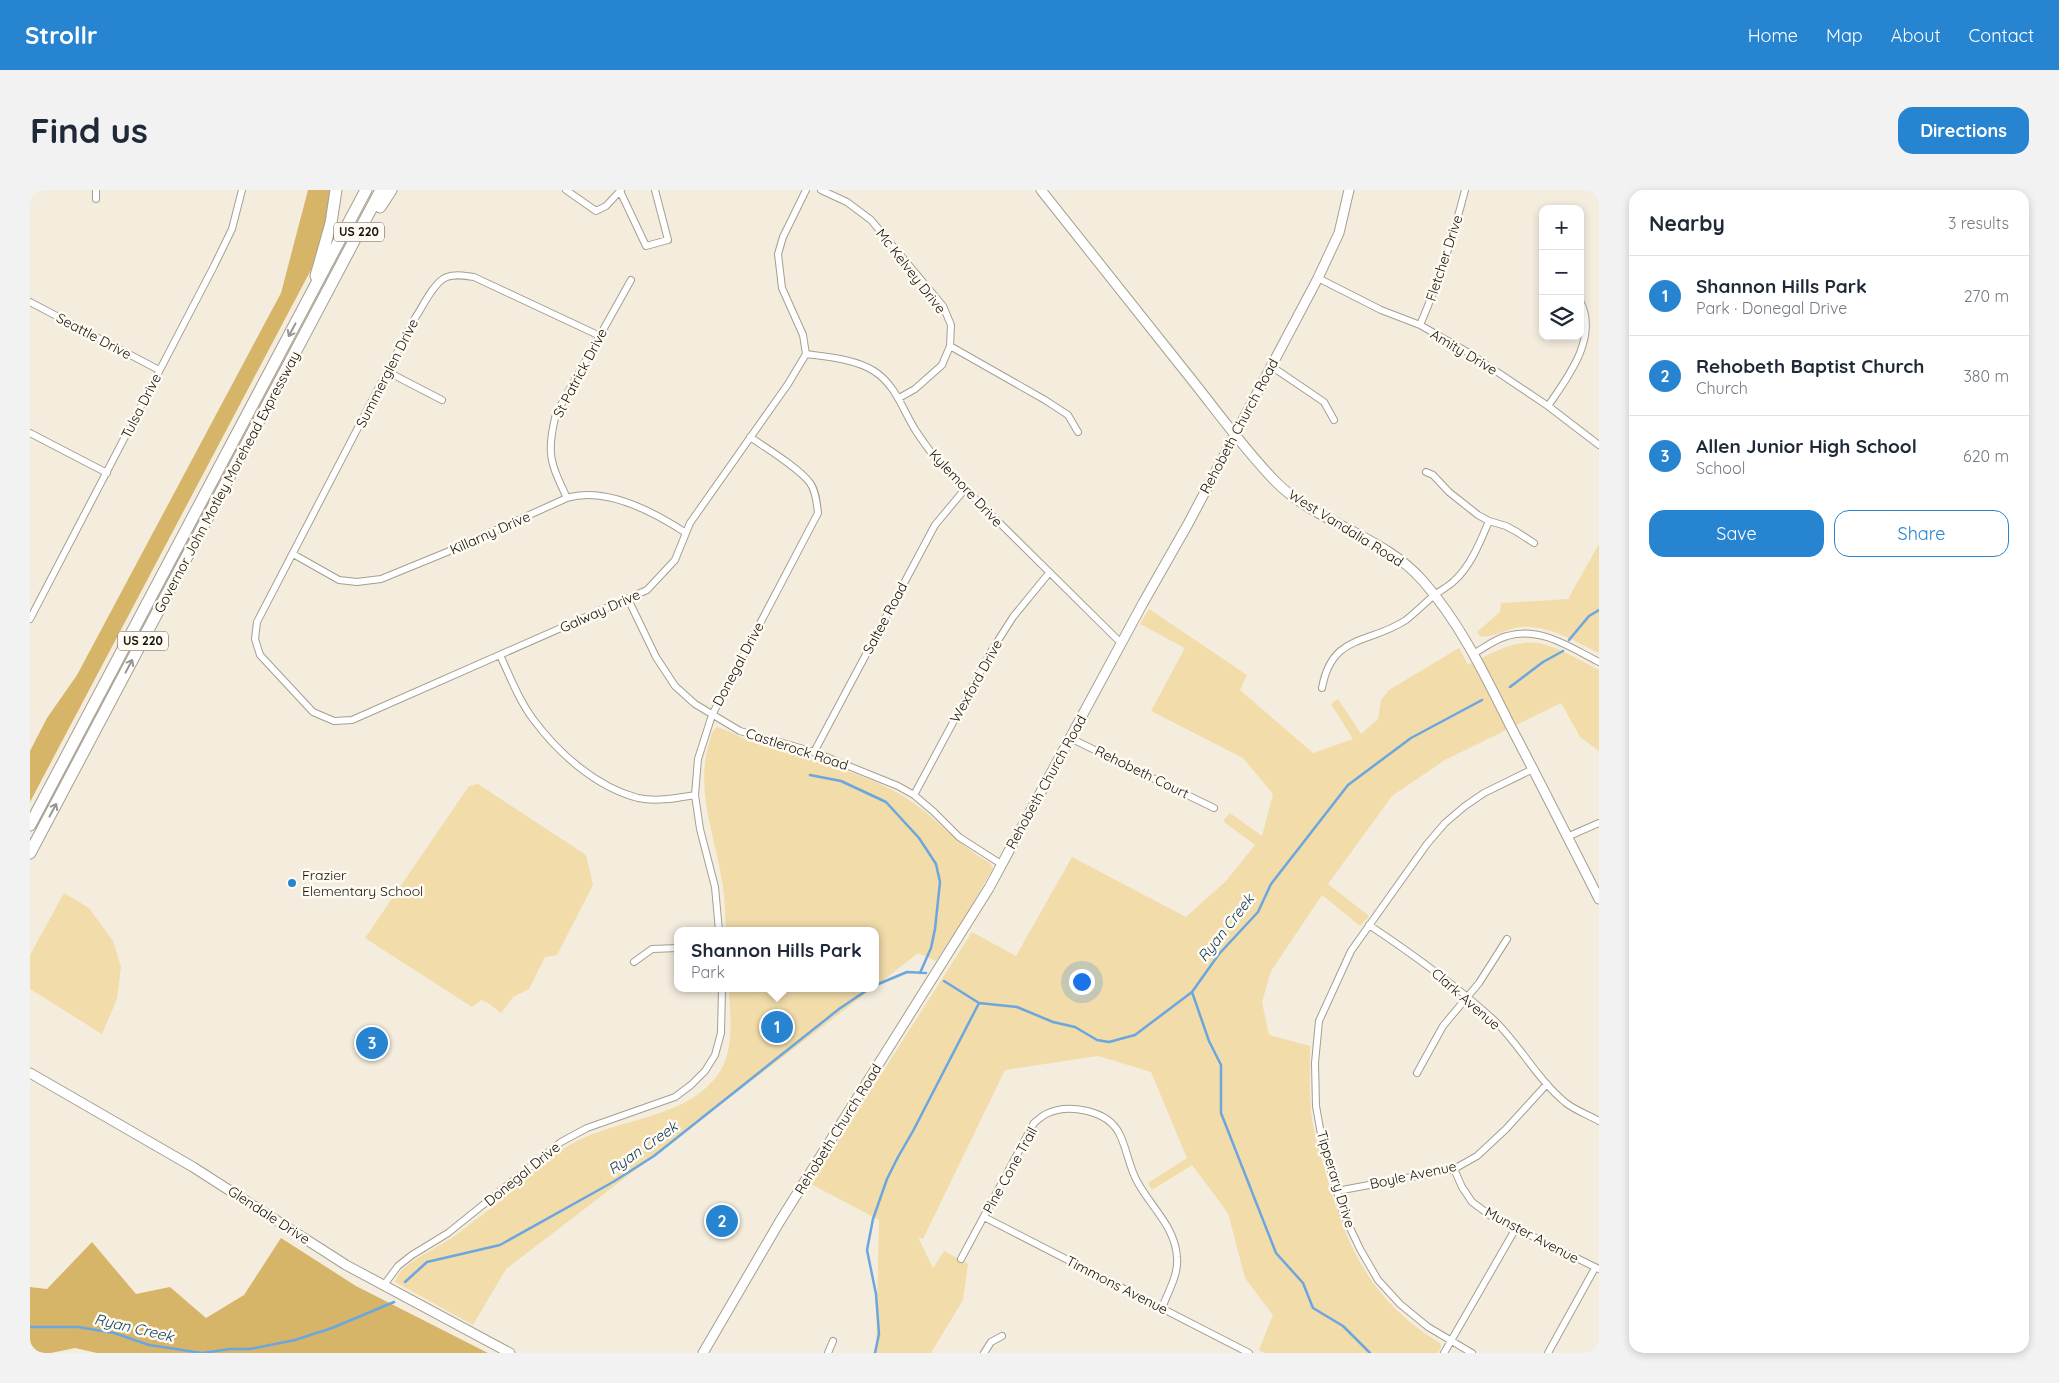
<!DOCTYPE html>
<meta charset="utf-8">
<style>
:root{--surface:#fff;--page:#f2f2f3;--text:#1f2937;--muted:#747a83;--line:#e0e1e3;--accent:#2684d0}
body{margin:0;font-family:Quicksand,sans-serif;background:var(--page);color:var(--text)}
.controls{position:absolute;right:15px;top:15px;display:grid;overflow:hidden;border-radius:10px;box-shadow:0 2px 8px #0003}
.controls button{width:45px;height:45px;display:grid;place-items:center;padding:0;border:0;border-bottom:1px solid var(--line);background:var(--surface);color:var(--text);font:25px sans-serif}
.you{position:absolute;left:1051px;top:791px;width:18px;height:18px;margin:-12px;border:4px solid #fff;border-radius:50%;background:#1a73e8;box-shadow:0 0 0 8px #1a73e833}
.badge{display:grid;place-items:center;width:32px;height:32px;border-radius:50%;background:var(--accent);color:#fff;font-size:16px;font-weight:700}
.pin{position:absolute;translate:-50% -50%;border:2px solid #fff;box-shadow:0 1px 5px #0006}
.popup{position:absolute;left:644px;top:737px;width:205px;height:65px;box-sizing:border-box;display:grid;place-content:center;border-radius:10px;background:var(--surface);filter:drop-shadow(0 1px 4px #0005);font-size:16px;white-space:nowrap;color:var(--muted)}
.popup b{font-size:19px;color:var(--text)}
.popup::after{content:'';position:absolute;left:50%;top:100%;margin-left:-10px;border:10px solid transparent;border-top-color:var(--surface)}
.list{margin:0;padding:0;list-style:none}
h2{display:flex;justify-content:space-between;align-items:center;height:65px;margin:0;padding:0 20px;font-size:21px}
h2 small{font-size:16px;font-weight:400;color:var(--muted)}
.list li{display:grid;grid-template-columns:32px 1fr auto;gap:15px;align-items:center;box-sizing:border-box;height:80px;padding:0 20px;border-top:1px solid var(--line)}
.list b{display:block;font-size:19px;white-space:nowrap}
.list p{margin:0;font-size:16px;white-space:nowrap;color:var(--muted)}
.list em{font-size:16px;font-style:normal;color:var(--muted)}
.actions{display:flex;gap:10px;padding:15px 20px}
.actions a{flex:1;padding:11px 0;border:1px solid var(--accent);border-radius:15px;text-align:center;font-size:18px;color:var(--accent)}
.actions .main{background:var(--accent);color:#fff}
.icon{flex:none;width:28px;height:28px;fill:none;stroke:currentColor;stroke-width:2;stroke-linecap:round;stroke-linejoin:round}
.map{position:relative;flex:none;width:1569px;height:1163px;overflow:hidden;border-radius:15px}
header{display:flex;align-items:center;gap:30px;box-sizing:border-box;height:70px;padding:0 25px;background:var(--accent);color:#fff}
header strong{font-size:24px}
nav{display:flex;gap:28px;margin-inline-start:auto;font-size:18px}
.intro{display:flex;align-items:center;justify-content:space-between;box-sizing:border-box;height:120px;padding:0 30px}
h1{margin:0;font-size:35px}
.button{padding:12px 22px;border-radius:15px;background:var(--accent);color:#fff;font-size:18px;font-weight:700}
main{display:flex;gap:30px;padding:0 30px}
aside{flex:1;background:var(--surface);border-radius:15px;box-shadow:0 2px 8px #0003}
.map>svg:first-child{display:block}
.green{fill:#f1dcaa}
.forest{fill:#d6b569}
.lines{fill:none;stroke-linecap:round;stroke-linejoin:round}
.stream{stroke:#6ba6df;stroke-width:2.5}
.street-casing{stroke:#a59f91;stroke-width:8}
.secondary-casing{stroke:#a59f91;stroke-width:11}
.highway-casing{stroke:#a59f91;stroke-width:13}
.street{stroke:#fff;stroke-width:6}
.secondary{stroke:#fff;stroke-width:9}
.highway{stroke:#fff;stroke-width:11}
.oneway{stroke:#969593}
.poi-dot{fill:#2684d0;stroke:#fffbf2;stroke-width:2}
.labels{text-anchor:middle;stroke-width:5;stroke-linejoin:round;paint-order:stroke}
.shield{fill:#fffbf2;stroke:#5b5952;stroke-width:1}
.shield-label{font-size:12px;font-weight:bold;fill:#15130e}
.street-label{font-size:14px;fill:#15130e;stroke:#fffbf2}
.poi-label{font-size:14px;fill:#15130e;stroke:#fffbf2;text-anchor:start}
.water-label{font-size:15px;font-style:italic;fill:#123e63;stroke:#fffbf2}
</style>
<header>
<strong>Strollr</strong>
<nav><a>Home</a><a>Map</a><a>About</a><a>Contact</a></nav>
</header>
<div class="intro"><h1>Find us</h1><a class="button">Directions</a></div>
<main>
<div class="map">
<svg width="1569" height="1163" viewBox="0 0 1569 1163">
<rect width="100%" height="100%" fill="#f4edde"/>
<path class="green" d="M1569 354V463C1545 452 1520 435 1491 437 1478 438 1461 449 1450 446L1447 442 1470 422 1471 413 1538 409Z
M1119 419 1217 485 1210 500 1283 563 1323 549 1301 514 1308 509 1331 544 1348 529 1351 510 1359 500 1429 458 1438 475C1501 441 1508 448 1569 480V561L1550 547 1531 513 1415 570 1362 606 1298 694 1339 726 1330 736 1292 705 1241 781 1232 812 1239 845 1280 856C1280 878 1279 899 1281 921 1283 944 1292 969 1298 991 1319 1063 1344 1113 1410 1153L1411 1157 1408 1163H1235L1229 1160 1243 1125 1215 1088 1198 1023 1162 975 1122 1000 1118 993 1157 968 1121 882 1068 866 975 880 893 1049 888 1047 903 1078 914 1061 938 1074 933 1110 901 1163H846L849 1030 781 994 942 742 986 766 1042 667 1156 727 1196 691 1225 655 1193 631 1200 623 1232 646 1243 604 1213 568 1121 521 1155 458 1110 434Z
M687 537C701 541 713 549 726 553 773 569 822 578 866 602 902 621 925 654 960 673L963 678 930 736 906 771 888 763 846 796V741H696C695 724 695 707 692 691 685 645 666 604 678 557 680 550 681 542 687 537Z
M448 594 556 665 563 695 527 765 515 767 499 799 483 807 471 823 458 813 451 810 442 817 335 748 439 596Z
M34 703 59 718 83 751 91 777 87 809 72 844 0 799V765Z
M699 798H843L476 1079 443 1135 365 1092C367 1088 369 1082 373 1079 388 1065 410 1057 427 1044 444 1031 462 1018 478 1004 500 986 521 964 547 951 592 928 658 928 689 883 705 859 700 826 699 798Z"/>
<path class="forest" d="M278 0H300C298 27 292 51 283 76L0 612V561L17 528 47 485 251 103Z
M251 1048 326 1096 458 1163H67L45 1158 21 1163H0V1097L17 1099 62 1052 106 1104 140 1097 176 1128 214 1105Z"/>
<g class="lines">
<path class="stream" d="M1539 450 1559 426 1569 420
M1480 497 1513 472 1533 461
M780 585 811 591 856 612 889 648 906 674 910 692 905 739 901 758 890 783
M914 791 949 813 987 817 1023 832 1045 837 1067 850 1079 852 1105 845 1162 802 1189 764 1228 722 1241 694 1318 595 1381 548 1452 510
M846 795 877 782 896 783
M1162 802 1179 851 1191 875V923L1246 1063 1273 1093 1283 1118 1313 1136 1340 1163
M375 1092 397 1072 470 1055 583 992 624 966 809 819 840 798
M0 1137H48L84 1143 119 1155 172 1163
M173 1163 200 1159H220L265 1150 302 1138 364 1112
M845 1163 849 1144 846 1104 837 1060 843 1029 857 989 868 967 883 941 949 813"/>
<defs>
<path id="street" d="M536 0 566 21 576 16 591 0
M791 0 817 12 841 30 913 116 921 135 920 156 912 175 885 199 869 208
M590 1 616 56 638 50 625 0
M66 9V0
M1288 88 1351 120 1390 135 1439 163 1518 216 1569 255
M0 112 129 180
M1390 135C1409 91 1423 47 1435 0
M570 146 444 87C435 86 421 83 413 89 402 96 392 118 385 128L227 432 225 449 230 465 283 522 304 531 322 530 617 400 645 370 660 333 758 194 776 164 773 145 752 98 748 64 753 47 776 0
M920 156 1015 210 1038 225 1048 242
M776 164C798 167 825 169 844 181 866 195 873 221 886 241 893 252 901 262 909 273L1091 453
M1241 176 1294 212 1304 230
M358 182 412 210
M1518 216C1538 187 1569 147 1550 111
M0 243 77 283
M1396 282 1403 285 1419 302 1448 325 1459 331 1476 336 1487 342 1504 353
M537 308C520 272 516 263 526 224L601 90
M263 364 309 390 327 392 351 389 417 362 537 308C576 296 624 322 656 343
M598 409 626 467 645 496 665 514 710 541 784 562 868 596 884 605 904 622 929 647 971 674
M0 429 184 76 202 39 212 0
M1443 464C1454 458 1465 449 1477 446 1511 436 1541 458 1569 472
M470 465C480 487 489 510 503 529 528 563 566 597 608 608 627 612 647 608 665 605
M1292 498C1302 443 1338 455 1376 430 1385 423 1394 414 1402 407 1409 401 1418 397 1424 391 1441 376 1450 352 1459 331
M1040 548 1184 618
M784 562 905 335 935 299
M884 605 962 460 983 427 1019 383
M1537 647 1569 633
M1339 735C1384 765 1427 796 1466 832 1491 857 1508 890 1536 913 1545 920 1558 925 1569 931
M689 741 685 697 670 639 665 605 668 569 682 525 788 323C787 314 786 301 780 293 769 278 736 258 720 247
M604 772 622 759 648 758
M1387 883 1413 836 1449 793 1477 749
M1424 979 1432 997 1442 1012 1461 1026 1569 1079
M1307 1001 1424 979 1447 966 1476 939 1517 894
M954 1027 1219 1163
M931 1069 1004 933C1008 930 1012 926 1016 924 1038 913 1077 920 1089 943 1097 958 1099 978 1108 993 1122 1018 1145 1037 1147 1067 1149 1084 1138 1102 1132 1118
M354 1095 368 1076 382 1065 418 1043 531 952 557 938 645 907 661 895 675 881 685 865 691 843 692 798
M798 1163 803 1151
M954 1163 961 1152 972 1146
M1414 1163 1486 1038
M1442 1163 1398 1137 1370 1114 1348 1090 1330 1059 1313 1023 1292 950 1286 916 1285 873 1289 831 1321 761 1397 654 1415 633 1435 616 1454 603 1503 579
M1518 1163 1565 1078"/>
<path id="secondary" d="M1011 0C1059 60 1107 120 1154 180 1184 217 1212 257 1245 291 1287 334 1353 345 1393 391 1431 434 1456 487 1481 537 1511 594 1540 652 1569 709
M0 883 163 977 316 1075 480 1163
M673 1163 750 1031 959 698 1113 413 1158 334 1288 88 1309 43 1319 0"/>
<path id="highway" d="M350 17 361 0
M286 86 301 33 306 0
M0 635 336 0
M0 663 351 0"/>
</defs>
<use href="#street" class="street-casing"/>
<use href="#secondary" class="secondary-casing"/>
<use href="#highway" class="highway-casing"/>
<use href="#street" class="street"/>
<use href="#secondary" class="secondary"/>
<use href="#highway" class="highway"/>
</g>
<defs><path id="oneway-shaft" d="M-6 0H5M1.5-3L5.5 0L1.5 3" fill="none" stroke-width="1.6" stroke-linecap="round" stroke-linejoin="round" transform="scale(1.25)"/></defs>
<g class="oneway">
<use href="#oneway-shaft" transform="translate(262 140) rotate(118)"/>
<use href="#oneway-shaft" transform="translate(99 476) rotate(-62)"/>
<use href="#oneway-shaft" transform="translate(23 620) rotate(-62)"/>
</g>
<circle class="poi-dot" cx="262" cy="693" r="5"/>
<g class="labels">
<g class="shield">
<rect x="304" y="32.5" width="50" height="19" rx="4"/>
<rect x="88" y="441.5" width="50" height="19" rx="4"/>
</g>
<g class="shield-label">
<text x="329" y="46">US 220</text>
<text x="113" y="455">US 220</text>
</g>
<g class="street-label">
<text transform="translate(1414 68) rotate(-72)" y="5">Fletcher Drive</text>
<text transform="translate(881 81) rotate(52)" y="5">Mc Kelvey Drive</text>
<text transform="translate(64 146) rotate(28)" y="5">Seattle Drive</text>
<text transform="translate(1434 162) rotate(31)" y="5">Amity Drive</text>
<text transform="translate(357 183) rotate(-63)" y="5">Summerglen Drive</text>
<text transform="translate(550 183) rotate(-62)" y="5">St Patrick Drive</text>
<text transform="translate(111 216) rotate(-63)" y="5">Tulsa Drive</text>
<text transform="translate(1209 236) rotate(-62)" y="5">Rehobeth Church Road</text>
<text transform="translate(197 292) rotate(-62)" y="5">Governor John Motley Morehead Expressway</text>
<text transform="translate(936 298) rotate(47)" y="5">Kylemore Drive</text>
<text transform="translate(1316 338) rotate(32)" y="5">West Vandalia Road</text>
<text transform="translate(460 343) rotate(-24)" y="5">Killarny Drive</text>
<text transform="translate(570 421) rotate(-24)" y="5">Galway Drive</text>
<text transform="translate(855 428) rotate(-62)" y="5">Saltee Road</text>
<text transform="translate(708 474) rotate(-62)" y="5">Donegal Drive</text>
<text transform="translate(946 491) rotate(-61)" y="5">Wexford Drive</text>
<text transform="translate(767 559) rotate(18)" y="5">Castlerock Road</text>
<text transform="translate(1112 582) rotate(26)" y="5">Rehobeth Court</text>
<text transform="translate(1016 592) rotate(-61)" y="5">Rehobeth Church Road</text>
<text transform="translate(1436 809) rotate(41)" y="5">Clark Avenue</text>
<text transform="translate(808 939) rotate(-58)" y="5">Rehobeth Church Road</text>
<text transform="translate(980 980) rotate(-61)" y="5">Pine Cone Trail</text>
<text transform="translate(492 984) rotate(-39)" y="5">Donegal Drive</text>
<text transform="translate(1383 985) rotate(-12)" y="5">Boyle Avenue</text>
<text transform="translate(1306 989) rotate(73)" y="5">Tipperary Drive</text>
<text transform="translate(239 1025) rotate(33)" y="5">Glendale Drive</text>
<text transform="translate(1502 1045) rotate(28)" y="5">Munster Avenue</text>
<text transform="translate(1087 1095) rotate(27)" y="5">Timmons Avenue</text>
</g>
<g class="poi-label">
<text x="272" y="690">Frazier<tspan x="272" dy="16">Elementary School</tspan></text>
</g>
<g class="water-label">
<text transform="translate(1196 738) rotate(-52)" y="5">Ryan Creek</text>
<text transform="translate(613 958) rotate(-35)" y="5">Ryan Creek</text>
<text transform="translate(104 1138) rotate(13)" y="5">Ryan Creek</text>
</g>
</g>
</svg>
<div class="controls">
<button>+</button>
<button>−</button>
<button><svg class="icon" aria-label="layers" viewBox="0 0 24 24"><path d="M12 4l9 5-9 5-9-5zM3 14l9 5 9-5"/></svg></button>
</div>
<div class="you"></div>
<div class="pin badge" style="left:747px;top:837px">1</div>
<div class="popup"><b>Shannon Hills Park</b>Park</div>
<div class="pin badge" style="left:692px;top:1031px">2</div>
<div class="pin badge" style="left:342px;top:853px">3</div>
</div>
<aside>
<h2>Nearby<small>3 results</small></h2>
<ul class="list">
<li><span class="badge">1</span><div><b>Shannon Hills Park</b><p>Park · Donegal Drive</p></div><em>270 m</em></li>
<li><span class="badge">2</span><div><b>Rehobeth Baptist Church</b><p>Church</p></div><em>380 m</em></li>
<li><span class="badge">3</span><div><b>Allen Junior High School</b><p>School</p></div><em>620 m</em></li>
</ul>
<div class="actions"><a class="main">Save</a><a>Share</a></div>
</aside>
</main>
